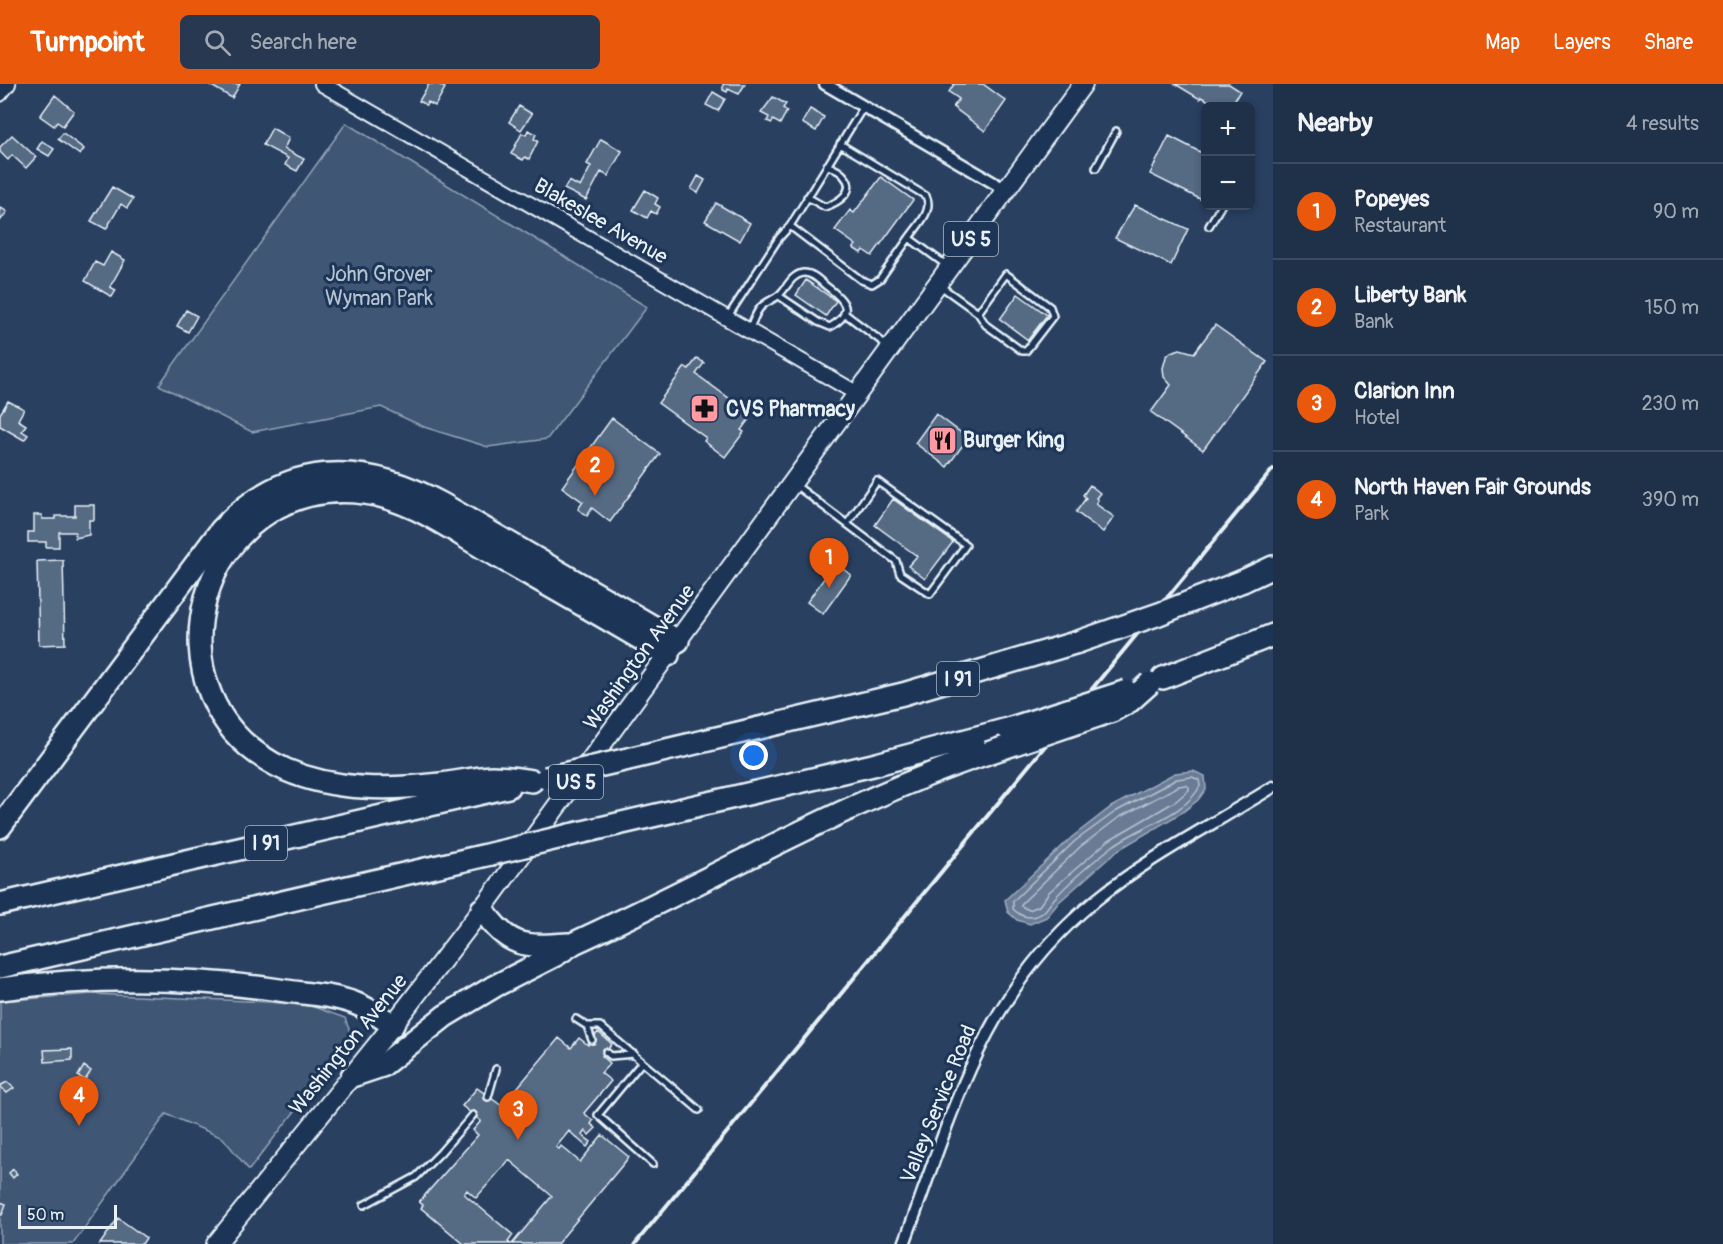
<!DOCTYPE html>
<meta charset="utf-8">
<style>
:root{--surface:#1f3049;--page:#273850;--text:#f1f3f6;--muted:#a1a9b4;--line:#3c4b61;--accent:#ea580c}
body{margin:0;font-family:Pangolin,sans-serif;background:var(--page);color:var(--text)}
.controls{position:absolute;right:18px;top:18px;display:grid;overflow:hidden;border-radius:9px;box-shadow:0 3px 9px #0003}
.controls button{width:54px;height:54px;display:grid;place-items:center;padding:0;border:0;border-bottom:2px solid var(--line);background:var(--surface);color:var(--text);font:30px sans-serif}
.scale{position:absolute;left:18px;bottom:15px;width:99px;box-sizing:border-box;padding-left:6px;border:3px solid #e8f1f8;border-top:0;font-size:16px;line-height:21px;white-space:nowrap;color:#e8f1f8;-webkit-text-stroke:4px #1d3557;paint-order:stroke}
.you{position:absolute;left:754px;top:672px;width:21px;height:21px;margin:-15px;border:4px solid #fff;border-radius:50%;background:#1a73e8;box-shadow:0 0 0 9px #1a73e833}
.badge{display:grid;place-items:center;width:39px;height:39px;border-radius:50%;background:var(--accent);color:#fff;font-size:20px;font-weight:700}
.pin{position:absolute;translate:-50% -50px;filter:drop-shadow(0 2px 3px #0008)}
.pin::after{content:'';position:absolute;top:32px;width:21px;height:18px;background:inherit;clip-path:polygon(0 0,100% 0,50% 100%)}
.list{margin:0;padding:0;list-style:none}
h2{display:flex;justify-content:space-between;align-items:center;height:78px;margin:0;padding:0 24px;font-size:26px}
h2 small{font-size:20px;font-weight:400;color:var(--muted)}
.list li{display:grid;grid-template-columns:39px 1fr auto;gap:18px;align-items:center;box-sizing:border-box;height:96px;padding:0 24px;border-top:2px solid var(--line)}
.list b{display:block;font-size:22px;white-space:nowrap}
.list p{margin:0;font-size:20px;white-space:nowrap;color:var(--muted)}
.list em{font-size:20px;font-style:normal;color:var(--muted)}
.icon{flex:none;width:33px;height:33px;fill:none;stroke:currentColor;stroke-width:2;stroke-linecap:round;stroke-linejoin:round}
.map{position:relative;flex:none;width:1273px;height:1160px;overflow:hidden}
header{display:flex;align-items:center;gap:36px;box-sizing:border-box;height:84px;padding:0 30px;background:var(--accent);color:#fff}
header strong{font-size:28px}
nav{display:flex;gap:33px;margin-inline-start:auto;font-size:21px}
.search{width:420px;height:54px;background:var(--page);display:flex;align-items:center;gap:15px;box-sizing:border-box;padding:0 21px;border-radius:9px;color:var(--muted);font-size:22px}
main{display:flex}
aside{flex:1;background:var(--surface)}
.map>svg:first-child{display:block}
.green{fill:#415774;stroke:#94a4b6;stroke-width:1.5}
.water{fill:#6b7c95;stroke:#9dabbd;stroke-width:1.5}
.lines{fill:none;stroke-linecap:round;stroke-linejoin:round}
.shore{stroke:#b6c2d0;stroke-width:1.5}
.building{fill:#556a83;stroke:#e8f1f8;stroke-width:1.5}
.service-casing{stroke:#e8f1f8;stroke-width:10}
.minor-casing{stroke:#e8f1f8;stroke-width:15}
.tertiary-casing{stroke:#e8f1f8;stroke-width:18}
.primary-casing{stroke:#e8f1f8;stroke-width:22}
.motorway-casing{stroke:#e8f1f8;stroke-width:26}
.service{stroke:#1d3557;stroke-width:5}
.minor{stroke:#1d3557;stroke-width:10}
.tertiary{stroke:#1d3557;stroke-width:14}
.primary{stroke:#1d3557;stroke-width:18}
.motorway{stroke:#1d3557;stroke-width:21}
.rail{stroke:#e8f1f8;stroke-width:4}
.motorway-bridge-casing{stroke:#e8f1f8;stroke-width:26;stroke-linecap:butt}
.motorway-bridge{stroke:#1d3557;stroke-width:21}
.labels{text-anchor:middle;stroke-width:6;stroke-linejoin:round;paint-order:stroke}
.shield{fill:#1d3557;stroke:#abb9c8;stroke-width:1.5}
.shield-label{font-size:20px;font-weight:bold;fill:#e8f1f8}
.street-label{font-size:21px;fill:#e8f1f8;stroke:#1d3557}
.park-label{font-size:21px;fill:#b6c3d0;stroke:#1d3557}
.poi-label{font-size:21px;font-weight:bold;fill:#e8f1f8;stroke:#1d3557;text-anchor:start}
</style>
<header>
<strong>Turnpoint</strong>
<div class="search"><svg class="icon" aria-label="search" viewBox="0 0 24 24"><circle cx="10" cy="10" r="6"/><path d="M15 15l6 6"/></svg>Search here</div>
<nav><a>Map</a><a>Layers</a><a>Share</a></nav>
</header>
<main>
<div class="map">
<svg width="1273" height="1160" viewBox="0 0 1273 1160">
<rect width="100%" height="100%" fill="#294061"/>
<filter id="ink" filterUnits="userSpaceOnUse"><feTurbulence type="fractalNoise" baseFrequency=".0167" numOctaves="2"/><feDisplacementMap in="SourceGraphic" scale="12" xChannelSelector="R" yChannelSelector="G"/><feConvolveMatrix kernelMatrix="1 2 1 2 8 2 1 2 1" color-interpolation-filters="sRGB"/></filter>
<g filter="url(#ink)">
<path class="green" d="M346 39 647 223 547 355 488 363 424 343 381 323 252 348 159 301Z
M92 910 269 918 311 922 345 934 351 951 338 976 302 1018 249 1086 223 1054 166 1030 73 1160H0V917Z"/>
<path class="water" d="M1193 687 1205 692 1206 705 1198 716 1183 728 1118 766 1059 818 1047 833 1030 840 1017 836 1008 828 1005 816 1072 753 1111 723 1175 689Z"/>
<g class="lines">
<path class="shore" d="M1192 693 1199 696 1200 702C1186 731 1138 743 1113 762 1095 776 1069 798 1054 815 1050 819 1047 826 1042 829 1031 836 1022 834 1013 825V817L1075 757 1115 728 1177 695Z
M1186 701 1189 703V706L1176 717 1109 756 1049 808 1039 822 1029 826 1021 822 1022 819 1080 763 1118 734 1179 702Z"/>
</g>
<path class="building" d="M208 0H240L232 14Z
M429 0H438L445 4 435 22 428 18 426 21 419 17Z
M723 0H745L739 10 728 5 727 8 723 6Z
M954 0H983L1006 17 985 47 953 23 959 15 949 8Z
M1175 0H1229L1240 7 1231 22H1219L1201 13 1200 15Z
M713 8 725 15 718 27 706 21Z
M55 11 74 27 63 42 57 38 54 42 40 32Z
M773 13 786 20 783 24 787 27 780 40 773 36 772 39 767 37 769 33 761 29Z
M519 22 532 30 521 46 509 38Z
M810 25 824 33 816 47 802 39Z
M272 44 289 54 284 65 304 75 297 87 285 81 288 74 263 61Z
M528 46 536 50 534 55 538 57 529 75 525 73 523 76 511 70 522 49 526 51Z
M63 49 84 65 80 71 58 55Z
M12 51 36 73 26 84 12 71 8 76 0 68V63Z
M1169 52 1206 71 1204 117 1150 90Z
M601 55 622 67 608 92 601 88 586 116 564 105 569 97 580 103 591 82 587 80Z
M42 57 54 65 49 72 37 65Z
M698 92 705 96 698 109 691 105Z
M881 93 913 116 872 172 863 166 861 169 853 164 856 161 835 146 850 126 854 129Z
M112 103 133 115 127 124 121 120 106 145 91 137Z
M645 106 658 114 655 120 660 123 656 130 651 127 647 134 633 126Z
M716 119 750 139 740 157 705 137Z
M1135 121 1188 145 1171 181 1115 154Z
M0 123 7 128 0 137Z
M111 168 125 176 110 203 116 206 112 213 85 197 95 178 103 182Z
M806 196 836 217 826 232 796 211Z
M1018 210 1047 231 1028 256 1000 235Z
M186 226 197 232 188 248 177 242Z
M1215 241 1267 278 1203 366 1151 328 1171 301 1164 293 1163 284 1166 273 1171 268 1180 265 1194 269Z
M697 274 704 279 696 290 752 331 741 346 744 348 725 373 704 357 706 354 658 319 685 283 689 285Z
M8 317 24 325 18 336 26 341 22 347 28 351 24 356 0 342V330Z
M936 330 968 354 947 383 915 359Z
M612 334 660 370 610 438 592 424 587 432 578 425 583 418 562 403Z
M1090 401 1100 409 1096 414 1098 416 1096 420 1114 433 1103 448 1076 428 1086 414 1083 411Z
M893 415 953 458 925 495 908 482 917 472 875 441Z
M75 421H94V436H89V451L75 454V448H59V463H46V458H28V448H34V431H42V435H56V432H75Z
M63 476 65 560 39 561 37 477Z
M835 479 851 491 823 530 807 518Z
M598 948 612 960 602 972 610 979 601 989 611 997 584 1029 593 1037 591 1040 596 1044 589 1051 585 1047 582 1051 591 1058 587 1063 569 1047 556 1063 559 1065 561 1062 580 1078 602 1051 629 1073 557 1160H512L552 1112 509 1076 476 1114 467 1106 464 1110 513 1151 508 1158 511 1160H464L421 1124 423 1121 419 1118 478 1051 473 1046 481 1037 462 1022 477 1004 502 1022 559 954 571 964 579 954 588 961Z
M72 965V976L45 978 44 966Z
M84 982 91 987 85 996 78 992Z
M7 998 14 1004 7 1009 0 1002Z
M13 1085 17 1090 13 1094 9 1089Z
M0 1118 6 1120 2 1131 0 1130Z
M118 1134 146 1154 142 1160H100Z"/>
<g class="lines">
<defs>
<path id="service" d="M864 22 790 142 861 196 872 200 880 195 909 154 946 181
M840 60 926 112C934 127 917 142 909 154
M1096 84 1116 47
M807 113 825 123C837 119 858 107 844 92 841 87 832 84 827 81
M1209 142 1221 122
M939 201 978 229 986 241 1022 267H1026L1053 232 1050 223 1006 190 978 229
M844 229 889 263
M727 234 779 154 790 142
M749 245C753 239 755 230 760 224 765 218 773 216 779 211 787 204 791 191 803 189 812 188 820 197 826 202 845 216 856 228 830 243L818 238 779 212
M794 400 896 477 900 490 930 510 966 461 877 397 847 440
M576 935 587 942H600L642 978 598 1031 653 1080
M587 942 592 956
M606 968 611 972 634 970
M642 978 699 1026
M488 1013 496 985
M364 1121 416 1093 440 1069 473 1031"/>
<path id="minor" d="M825 0 1006 106
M904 1160C953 1028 982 908 1096 816 1150 772 1214 740 1273 703"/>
<path id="tertiary" d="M322 0 858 310
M0 10 8 0"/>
<path id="primary" d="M216 1160 393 941 482 825 1083 0"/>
<path id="motorway" d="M1243 497 1273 483
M1163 594 1273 551
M624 676 903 610 1078 558
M532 697C519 695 505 693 492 693 475 694 458 698 441 700 390 706 335 707 286 686 134 617 198 388 365 409 411 415 453 447 492 469 551 503 610 536 668 571
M0 743 221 446C285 376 363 376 442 420L678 557
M570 751 873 681 1008 645
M0 820 508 703
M482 825C509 864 524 863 568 860
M0 883 491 770
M0 905C95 892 192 893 286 907 309 910 333 911 354 919 368 924 381 933 393 941
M352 992 382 982 445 932 495 902 556 871 574 859C713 796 844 717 988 669"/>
</defs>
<use href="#service" class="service-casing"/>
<use href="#minor" class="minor-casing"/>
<use href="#tertiary" class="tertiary-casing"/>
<use href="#primary" class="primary-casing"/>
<use href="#motorway" class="motorway-casing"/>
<use href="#service" class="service"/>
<use href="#minor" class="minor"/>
<use href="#tertiary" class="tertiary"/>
<use href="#primary" class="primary"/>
<use href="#motorway" class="motorway"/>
<path class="rail" d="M635 1160 1273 385"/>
<defs>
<path id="motorway-bridge" d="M1078 558 1159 530 1243 497
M1008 645 1127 607
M988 669 1112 627 1130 617 1150 599
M546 694 624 676
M491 770 570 751"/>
</defs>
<use href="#motorway-bridge" class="motorway-bridge-casing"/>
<use href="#motorway-bridge" class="motorway-bridge"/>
</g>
</g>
<defs>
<symbol id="pharmacy-square" viewBox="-11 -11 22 22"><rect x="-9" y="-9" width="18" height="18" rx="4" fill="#ff9aa2" stroke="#1d3557"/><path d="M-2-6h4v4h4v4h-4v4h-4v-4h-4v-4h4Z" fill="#111"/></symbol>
<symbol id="restaurant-square" viewBox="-11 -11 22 22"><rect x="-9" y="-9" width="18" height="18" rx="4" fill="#ff9aa2" stroke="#1d3557"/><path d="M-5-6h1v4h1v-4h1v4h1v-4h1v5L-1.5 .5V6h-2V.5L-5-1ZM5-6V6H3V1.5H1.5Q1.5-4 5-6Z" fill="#111"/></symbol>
</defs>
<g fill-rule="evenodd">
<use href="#pharmacy-square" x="688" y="308" width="33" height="33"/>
<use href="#restaurant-square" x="926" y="340" width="33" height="33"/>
</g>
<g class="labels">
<g class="shield">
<rect x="944" y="138" width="54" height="34" rx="4.5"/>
<rect x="937" y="578" width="42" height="34" rx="4.5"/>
<rect x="549" y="681" width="54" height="34" rx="4.5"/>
<rect x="245" y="742" width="42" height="34" rx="4.5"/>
</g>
<g class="shield-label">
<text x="971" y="162">US 5</text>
<text x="958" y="602">I 91</text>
<text x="576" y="705">US 5</text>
<text x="266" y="766">I 91</text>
</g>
<g class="street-label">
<text transform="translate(601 137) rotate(30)" y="7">Blakeslee Avenue</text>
<text transform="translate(639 573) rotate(-54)" y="7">Washington Avenue</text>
<text transform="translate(348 960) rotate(-51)" y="7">Washington Avenue</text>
<text transform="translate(938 1020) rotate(-68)" y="7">Valley Service Road</text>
</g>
<g class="park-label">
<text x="379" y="197">John Grover<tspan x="379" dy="24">Wyman Park</tspan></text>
</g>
<g class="poi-label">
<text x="726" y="332">CVS Pharmacy</text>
<text x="963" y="363">Burger King</text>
</g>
</g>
</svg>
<div class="controls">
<button>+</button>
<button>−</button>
</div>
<div class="scale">50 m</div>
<div class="you"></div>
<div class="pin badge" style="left:829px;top:504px">1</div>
<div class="pin badge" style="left:595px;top:412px">2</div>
<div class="pin badge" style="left:518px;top:1056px">3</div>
<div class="pin badge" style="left:79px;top:1042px">4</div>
</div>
<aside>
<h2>Nearby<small>4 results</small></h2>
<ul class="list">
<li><span class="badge">1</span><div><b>Popeyes</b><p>Restaurant</p></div><em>90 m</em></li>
<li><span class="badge">2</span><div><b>Liberty Bank</b><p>Bank</p></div><em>150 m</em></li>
<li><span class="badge">3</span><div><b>Clarion Inn</b><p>Hotel</p></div><em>230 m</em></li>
<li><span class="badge">4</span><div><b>North Haven Fair Grounds</b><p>Park</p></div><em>390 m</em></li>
</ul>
</aside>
</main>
